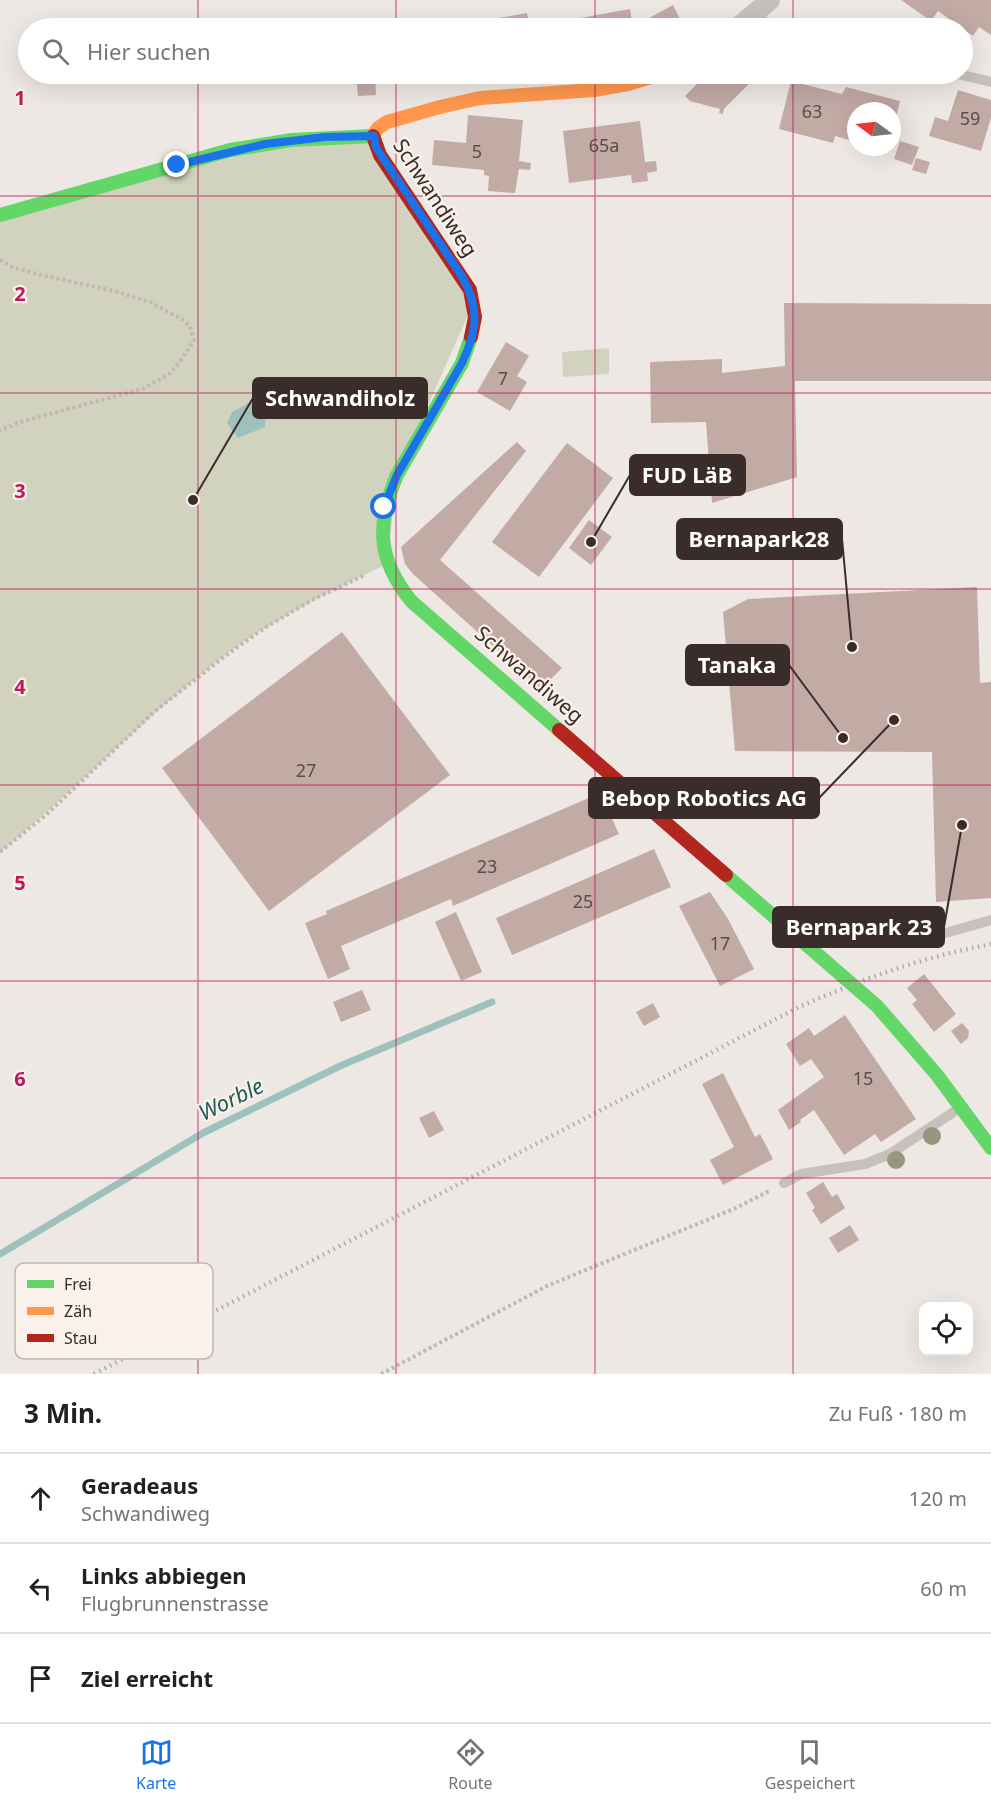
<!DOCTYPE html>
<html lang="de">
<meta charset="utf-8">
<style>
:root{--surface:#fff;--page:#f6f6f6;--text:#202124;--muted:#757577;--line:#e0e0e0;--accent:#1a73e8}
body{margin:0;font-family:"Noto Sans",sans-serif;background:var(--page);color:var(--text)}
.controls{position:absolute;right:18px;bottom:18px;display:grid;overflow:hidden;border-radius:12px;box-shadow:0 6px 24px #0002}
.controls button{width:54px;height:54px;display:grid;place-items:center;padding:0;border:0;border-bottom:2px solid var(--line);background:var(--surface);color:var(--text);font:30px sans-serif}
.compass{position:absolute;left:847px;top:102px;width:54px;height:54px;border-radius:50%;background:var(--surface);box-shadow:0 6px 24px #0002;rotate:285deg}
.stop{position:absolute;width:18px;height:18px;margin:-14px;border:4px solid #1a73e8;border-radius:50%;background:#fff}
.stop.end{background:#1a73e8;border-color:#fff;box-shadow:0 2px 6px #0008}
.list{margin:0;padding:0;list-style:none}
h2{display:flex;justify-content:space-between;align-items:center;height:78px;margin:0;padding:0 24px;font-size:26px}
h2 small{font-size:20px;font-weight:400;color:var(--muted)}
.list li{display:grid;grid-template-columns:39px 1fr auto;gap:18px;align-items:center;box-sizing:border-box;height:90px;padding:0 24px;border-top:2px solid var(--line)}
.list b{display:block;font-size:22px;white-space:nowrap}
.list p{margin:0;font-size:20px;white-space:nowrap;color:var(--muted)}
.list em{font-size:20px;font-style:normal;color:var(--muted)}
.icon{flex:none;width:33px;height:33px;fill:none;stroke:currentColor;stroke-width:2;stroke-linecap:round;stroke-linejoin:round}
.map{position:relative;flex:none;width:991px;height:1374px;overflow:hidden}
.search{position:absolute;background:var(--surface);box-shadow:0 6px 24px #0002;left:18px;right:18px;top:18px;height:66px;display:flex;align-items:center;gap:15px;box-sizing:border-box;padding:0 21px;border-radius:33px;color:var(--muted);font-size:22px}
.sheet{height:348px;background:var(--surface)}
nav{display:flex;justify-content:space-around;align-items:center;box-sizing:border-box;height:84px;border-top:2px solid var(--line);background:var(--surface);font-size:16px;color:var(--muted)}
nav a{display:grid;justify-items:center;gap:3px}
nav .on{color:var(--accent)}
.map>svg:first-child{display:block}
.green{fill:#d2d3be}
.water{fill:#9fc1bd}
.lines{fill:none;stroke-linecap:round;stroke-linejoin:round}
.stream{stroke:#9fc1bd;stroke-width:7}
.building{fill:#c2aaa5}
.path{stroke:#c0b8b4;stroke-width:4;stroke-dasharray:3 3;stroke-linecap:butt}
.lane{stroke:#c7c0bc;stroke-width:10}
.street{stroke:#c7c0bc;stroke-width:20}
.fast{stroke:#63d668;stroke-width:14}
.slow{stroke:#ff974d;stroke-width:14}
.jam{stroke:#b3261e;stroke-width:14}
.rail{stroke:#b0a9a6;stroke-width:4.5;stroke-dasharray:1.5 4.5;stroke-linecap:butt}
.tree{fill:#95987f}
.route{stroke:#1a73e8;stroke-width:8}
.grid{fill:none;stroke:#c2185b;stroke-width:1.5;stroke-opacity:0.55}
.labels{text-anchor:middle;stroke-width:4.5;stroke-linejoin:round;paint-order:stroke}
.number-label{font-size:18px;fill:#5b4c49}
.street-label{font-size:21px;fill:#392c2a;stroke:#faf1eb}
.water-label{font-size:22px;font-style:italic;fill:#1f5b57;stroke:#faf1eb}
.key{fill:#faf1eb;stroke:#c0b6b1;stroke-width:1.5}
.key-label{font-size:16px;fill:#392c2a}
.grid-label{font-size:20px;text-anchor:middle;font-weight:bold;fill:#c2185b;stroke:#faf1eb;stroke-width:4.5;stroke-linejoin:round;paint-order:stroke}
.leader{fill:none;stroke:#392c2a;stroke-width:2}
.callout-dot{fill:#392c2a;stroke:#faf1eb;stroke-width:2}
.callout{fill:#392c2a;stroke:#392c2a;stroke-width:2}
.callout-label{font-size:22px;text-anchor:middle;font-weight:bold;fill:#fff}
</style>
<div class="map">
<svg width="991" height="1374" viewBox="0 0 991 1374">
<rect width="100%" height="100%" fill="#eee8e4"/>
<path class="green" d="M373 136 473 304 397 475 387 564C330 591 275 618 224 656 145 716 77 789 0 852V215L177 164Z
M609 348V374L563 377 562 352Z"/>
<path class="water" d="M250 402 266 405 265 427 238 438 227 423 232 412Z"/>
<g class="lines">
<path class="stream" d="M0 1254 203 1133 340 1066 492 1002"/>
</g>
<path class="building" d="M901 0H991V35L979 27 973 36 938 11 931 21Z
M673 5 683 25 677 28H565L564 21 630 9 633 27Z
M527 13 530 28H462L461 25Z
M356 74H375L376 95 358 96Z
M387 74H433V76L389 83Z
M707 74H759L724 109 723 114 719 113 720 109 690 101 685 96Z
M791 81 842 94 846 87 900 101 893 130 892 111H856V142L835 136 833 143 779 129Z
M958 90 991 100V118L981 151 929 136 935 117 948 121Z
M468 115 523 120 519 161 531 163 530 170 519 169 515 193 488 191 489 176 484 175V170L432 165 434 140 466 143Z
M640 121 645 162 656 161 657 171 647 173 648 181 632 183 631 175 569 183 563 131Z
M900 141 919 147 912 165 894 159Z
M916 158 930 162 926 174 912 170Z
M784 303 991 304V381H795L797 477 712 503 706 422 651 423 650 362 722 359V373L785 366Z
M506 342 529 356 517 376 527 382 510 411 477 392Z
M517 442 526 451 440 560 562 668 541 689 413 574 405 564 401 547Z
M567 443 613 478 539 577 492 542Z
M589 520 612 537 591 565 569 548Z
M977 587 980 683 991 682V898L936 902 932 752 735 751 723 612 748 599Z
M342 632 450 775 269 911 162 768Z
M591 797 600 816 609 812 619 834 453 906 451 899 341 946 350 969 328 979 305 923 327 914 326 911Z
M654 849 671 887 512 955 496 918Z
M710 892 728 919 754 969 720 986 679 906Z
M456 912 482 972 461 981 435 922Z
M924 974 956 1014 934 1032 912 1004 917 1000 907 988Z
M362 990 371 1010 341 1022 333 1002Z
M653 1003 660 1017 644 1026 636 1012Z
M845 1015 916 1119 881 1142 875 1134 844 1155 814 1110 800 1120 801 1122 789 1130 778 1110 824 1077 811 1059 800 1066 786 1044 809 1028 814 1036Z
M962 1023 969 1031 968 1038 961 1044 951 1031Z
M723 1073 755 1137 760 1134 773 1159 723 1185 710 1160 734 1147 702 1084Z
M434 1111 444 1130 429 1138 419 1118Z
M823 1182 832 1197 837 1194 845 1208 821 1224 812 1210 815 1208 806 1193Z
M850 1225 859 1240 838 1253 829 1238Z"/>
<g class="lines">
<path class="path" d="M0 260 14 268 37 274 118 292 152 303 183 320 190 326 194 340 179 363 169 374 145 388 17 423 0 431
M0 852 46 815 154 712 225 656 266 627 314 599 365 575
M381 1374 547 1286 736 1208 771 1190"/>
<path class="lane" d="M749 18 789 28
M958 74 991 82
M797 930H844L904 941 924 939 991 920
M784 1183 801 1174 865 1164 890 1154 961 1107"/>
<path class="street" d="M737 28 770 0"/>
<path class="fast" d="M0 215 230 150 292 140 373 136
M471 337 462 363 397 475C376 525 377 558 411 601L559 730
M726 875 877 1006 937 1075 991 1148"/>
<path class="slow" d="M373 136 378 128 387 122 440 107 480 98 594 90 628 84 661 74"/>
<path class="jam" d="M373 136 380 155 470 290 475 317 471 337
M559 730 726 875"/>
<path class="rail" d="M94 1374 799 1007C865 978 920 958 991 944"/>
</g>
<g class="tree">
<circle cx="932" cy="1136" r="9"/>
<circle cx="896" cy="1160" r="9"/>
</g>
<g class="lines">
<path class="route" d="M177 165 265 144 325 137 374 136 376 147 381 155 463 278C480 310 477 331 462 363L397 475 384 507"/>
</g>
<path class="grid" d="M198 0V28M396 0V28M595 0V28M793 0V28M198 74V1374M396 74V1374M595 74V1374M793 74V1374M0 196H991M0 393H991M0 589H991M0 785H991M0 981H991M0 1178H991"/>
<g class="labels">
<g class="number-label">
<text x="812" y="118">63</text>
<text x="970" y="125">59</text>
<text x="604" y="152">65a</text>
<text x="477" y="158">5</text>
<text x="503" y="385">7</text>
<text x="306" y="777">27</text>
<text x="487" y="873">23</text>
<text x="583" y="908">25</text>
<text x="720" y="950">17</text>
<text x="863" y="1085">15</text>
</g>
<g class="street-label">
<text transform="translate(435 198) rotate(57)" y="7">Schwandiweg</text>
<text transform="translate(529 675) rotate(41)" y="7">Schwandiweg</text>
</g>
<g class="water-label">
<text transform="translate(231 1099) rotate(-26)" y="8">Worble</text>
</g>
</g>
<rect x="15" y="1263" width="198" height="96" rx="9" class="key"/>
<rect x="27" y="1280" width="27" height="8" fill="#63d668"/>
<rect x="27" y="1307" width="27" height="8" fill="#ff974d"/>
<rect x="27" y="1334" width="27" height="8" fill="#b3261e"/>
<g class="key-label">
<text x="64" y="1290">Frei</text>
<text x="64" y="1317">Zäh</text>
<text x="64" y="1344">Stau</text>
</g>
<g class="grid-label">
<text x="20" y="105">1</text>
<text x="20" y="301">2</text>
<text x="20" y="498">3</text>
<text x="20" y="694">4</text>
<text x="20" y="890">5</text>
<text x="20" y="1086">6</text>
</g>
<path class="leader" d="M193 500L253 398M591 542L630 475M852 647L842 539M843 738L789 665M894 720L819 798M962 825L944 927"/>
<g class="callout-dot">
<circle cx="193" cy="500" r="6"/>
<circle cx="591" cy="542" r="6"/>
<circle cx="852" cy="647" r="6"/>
<circle cx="843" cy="738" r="6"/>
<circle cx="894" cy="720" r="6"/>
<circle cx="962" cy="825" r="6"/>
</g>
<g class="callout">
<rect x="253" y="378" width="174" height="40" rx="6"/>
<rect x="630" y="455" width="115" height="40" rx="6"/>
<rect x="677" y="519" width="165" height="40" rx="6"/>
<rect x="686" y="645" width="103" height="40" rx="6"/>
<rect x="589" y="778" width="230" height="40" rx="6"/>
<rect x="773" y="907" width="171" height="40" rx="6"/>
</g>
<g class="callout-label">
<text x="340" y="406">Schwandiholz</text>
<text x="687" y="483">FUD LäB</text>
<text x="759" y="547">Bernapark28</text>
<text x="737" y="673">Tanaka</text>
<text x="704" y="806">Bebop Robotics AG</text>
<text x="859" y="935">Bernapark 23</text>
</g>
</svg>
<div class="controls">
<button><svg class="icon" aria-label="locate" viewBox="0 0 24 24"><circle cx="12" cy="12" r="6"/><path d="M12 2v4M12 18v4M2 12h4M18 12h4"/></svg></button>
</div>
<svg class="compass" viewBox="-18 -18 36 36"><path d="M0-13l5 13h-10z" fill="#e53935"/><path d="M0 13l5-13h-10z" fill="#757577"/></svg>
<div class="stop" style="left:384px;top:507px"></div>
<div class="stop end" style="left:177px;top:165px"></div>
<div class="search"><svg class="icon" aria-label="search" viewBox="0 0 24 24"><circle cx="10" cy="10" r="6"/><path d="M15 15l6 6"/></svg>Hier suchen</div>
</div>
<section class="sheet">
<h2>3 Min.<small>Zu Fuß · 180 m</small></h2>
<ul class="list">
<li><svg class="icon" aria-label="ahead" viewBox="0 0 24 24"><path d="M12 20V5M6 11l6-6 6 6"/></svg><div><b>Geradeaus</b><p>Schwandiweg</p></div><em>120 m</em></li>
<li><svg class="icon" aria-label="left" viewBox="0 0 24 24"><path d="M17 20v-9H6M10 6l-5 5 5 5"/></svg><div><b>Links abbiegen</b><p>Flugbrunnenstrasse</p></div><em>60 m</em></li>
<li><svg class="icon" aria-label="arrive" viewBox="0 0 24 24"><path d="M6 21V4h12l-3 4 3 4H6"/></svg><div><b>Ziel erreicht</b></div></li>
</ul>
</section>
<nav>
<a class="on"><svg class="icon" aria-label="map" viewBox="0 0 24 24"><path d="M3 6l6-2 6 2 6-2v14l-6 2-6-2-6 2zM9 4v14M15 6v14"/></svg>Karte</a>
<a><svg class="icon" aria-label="directions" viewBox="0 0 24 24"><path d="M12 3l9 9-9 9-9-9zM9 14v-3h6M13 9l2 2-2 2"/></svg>Route</a>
<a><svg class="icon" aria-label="saved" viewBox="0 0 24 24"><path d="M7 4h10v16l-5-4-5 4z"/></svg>Gespeichert</a>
</nav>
